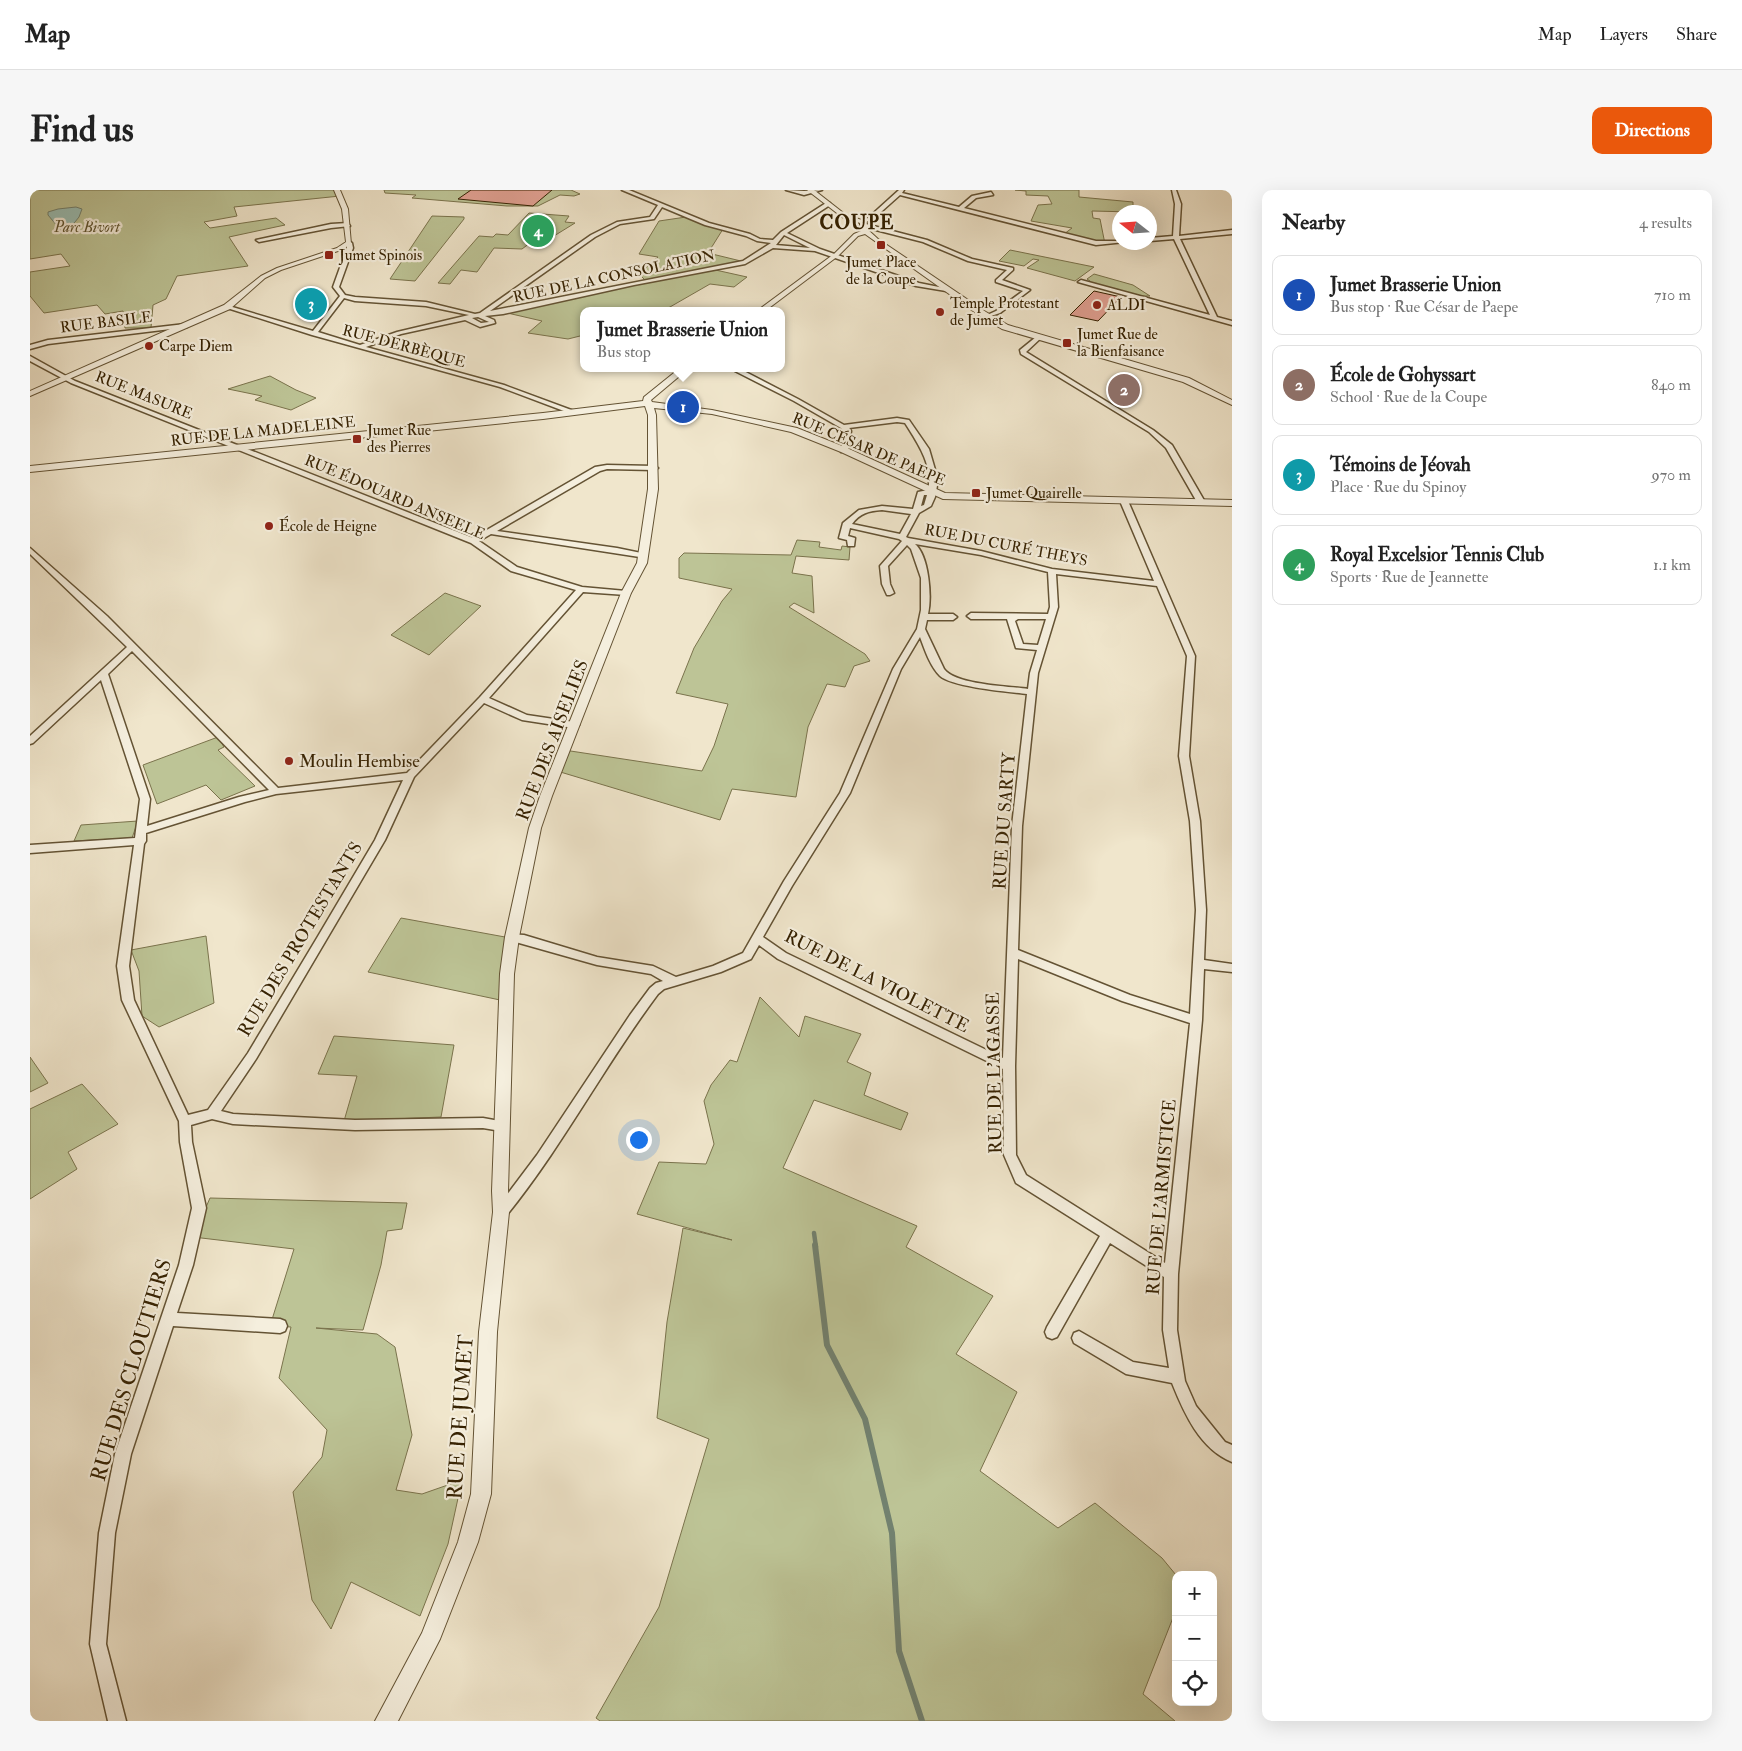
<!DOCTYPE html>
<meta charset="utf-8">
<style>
:root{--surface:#fff;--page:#f6f6f6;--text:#222;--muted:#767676;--line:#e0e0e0;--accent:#ea580c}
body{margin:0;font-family:"IM FELL Double Pica",serif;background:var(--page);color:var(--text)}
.controls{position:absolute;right:15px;bottom:15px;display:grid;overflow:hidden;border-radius:10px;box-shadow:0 5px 20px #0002}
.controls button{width:45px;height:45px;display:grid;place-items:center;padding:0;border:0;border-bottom:1px solid var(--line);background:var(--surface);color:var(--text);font:25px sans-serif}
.compass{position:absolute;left:1082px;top:15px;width:45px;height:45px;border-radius:50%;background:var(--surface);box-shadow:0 5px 20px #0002;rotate:287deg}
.you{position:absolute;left:608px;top:949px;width:18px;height:18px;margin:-12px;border:4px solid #fff;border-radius:50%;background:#1a73e8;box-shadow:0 0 0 8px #1a73e833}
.badge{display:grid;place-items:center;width:32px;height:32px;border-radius:50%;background:var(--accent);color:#fff;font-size:16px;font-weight:700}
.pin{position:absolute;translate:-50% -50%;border:2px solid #fff;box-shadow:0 1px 5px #0006}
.popup{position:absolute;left:550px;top:117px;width:205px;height:65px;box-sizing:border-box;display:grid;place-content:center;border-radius:10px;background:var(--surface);filter:drop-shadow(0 1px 4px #0005);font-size:16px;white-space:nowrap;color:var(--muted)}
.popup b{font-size:19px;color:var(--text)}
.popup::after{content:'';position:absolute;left:50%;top:100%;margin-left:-10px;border:10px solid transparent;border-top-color:var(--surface)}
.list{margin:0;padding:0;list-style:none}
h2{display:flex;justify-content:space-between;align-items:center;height:65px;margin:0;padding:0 20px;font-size:21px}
h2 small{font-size:16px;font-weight:400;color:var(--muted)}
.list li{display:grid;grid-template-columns:32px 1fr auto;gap:15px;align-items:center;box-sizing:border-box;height:80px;margin:0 10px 10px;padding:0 10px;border:1px solid var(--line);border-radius:10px}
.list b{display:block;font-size:19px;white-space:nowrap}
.list p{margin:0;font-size:16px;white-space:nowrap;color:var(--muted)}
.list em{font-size:16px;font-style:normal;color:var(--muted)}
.icon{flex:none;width:28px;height:28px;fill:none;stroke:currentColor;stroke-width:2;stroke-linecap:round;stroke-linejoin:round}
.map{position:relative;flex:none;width:1202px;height:1531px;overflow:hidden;border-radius:10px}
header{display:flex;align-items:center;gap:30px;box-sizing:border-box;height:70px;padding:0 25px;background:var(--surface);border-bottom:1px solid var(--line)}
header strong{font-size:24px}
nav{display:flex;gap:28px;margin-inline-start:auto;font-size:18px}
.intro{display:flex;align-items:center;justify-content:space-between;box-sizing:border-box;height:120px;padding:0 30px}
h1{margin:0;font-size:35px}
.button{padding:12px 22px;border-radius:10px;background:var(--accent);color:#fff;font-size:18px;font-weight:700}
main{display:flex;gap:30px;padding:0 30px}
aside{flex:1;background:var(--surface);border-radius:10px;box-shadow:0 5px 20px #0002}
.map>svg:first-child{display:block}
.green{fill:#bdc496;stroke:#7a734c}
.water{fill:#9ac0b7;stroke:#72816f}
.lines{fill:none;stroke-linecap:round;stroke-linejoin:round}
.stream-far1{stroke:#72816f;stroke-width:4.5}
.stream{stroke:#72816f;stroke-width:6}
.building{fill:#e1a193;stroke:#362202}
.minor-casing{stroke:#645334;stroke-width:3}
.tertiary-casing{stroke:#645334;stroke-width:2}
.minor{fill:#f5efde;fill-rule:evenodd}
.tertiary{fill:#f5efde;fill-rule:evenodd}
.poi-dot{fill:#8f2418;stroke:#f5efde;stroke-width:2}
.labels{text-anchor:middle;stroke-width:4.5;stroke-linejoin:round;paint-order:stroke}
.far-park-label{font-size:15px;font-style:italic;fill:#5e532e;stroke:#f5efde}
.far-poi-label{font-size:15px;fill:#362202;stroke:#f5efde;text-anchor:start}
.far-street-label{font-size:15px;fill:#362202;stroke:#f5efde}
.street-label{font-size:18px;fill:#362202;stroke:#f5efde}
.poi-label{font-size:18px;fill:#362202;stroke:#f5efde;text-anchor:start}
.far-district-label{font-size:19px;font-weight:bold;letter-spacing:1px;fill:#362202;stroke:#f5efde}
.near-street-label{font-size:21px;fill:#362202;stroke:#f5efde}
</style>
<header>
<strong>Map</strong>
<nav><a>Map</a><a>Layers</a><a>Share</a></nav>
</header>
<div class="intro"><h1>Find us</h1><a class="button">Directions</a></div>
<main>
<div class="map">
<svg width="1202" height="1531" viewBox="0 0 1202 1531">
<rect width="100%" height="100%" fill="#f0e6cc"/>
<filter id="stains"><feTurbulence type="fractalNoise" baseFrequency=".004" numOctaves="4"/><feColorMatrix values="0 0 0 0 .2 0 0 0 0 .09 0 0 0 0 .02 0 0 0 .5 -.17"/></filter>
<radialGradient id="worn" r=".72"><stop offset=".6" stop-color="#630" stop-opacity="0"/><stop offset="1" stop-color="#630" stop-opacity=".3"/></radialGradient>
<path class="green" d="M0 0H306L310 6 204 17 207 26 174 32 180 38 246 28 255 35 199 47 218 76 147 86 136 109 123 115 121 138H95L93 121 75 124 67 115 14 123 0 106V82L40 76 31 64 0 69Z
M354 0H541L550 4 544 6 530 5 508 16H477L382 8 386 5 355 3Z
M985 0H1049V7L1103 12V22L1062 21 1063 28 1070 29 1075 54 1034 44 1042 38 1001 31 1008 15 1022 14 1018 6 996 5V1Z
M499 23 539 26 535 32 545 33 511 54 500 53 492 59 464 58 447 82 431 80 420 94 408 93 449 46 463 47 466 44 478 45Z
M402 26 434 27V29L385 91 360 89Z
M656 27 693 39 678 63 715 72 681 79 717 87 704 97 680 94 633 121H554V145L538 149 498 143 512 131 473 122 615 90 609 84 628 67 609 64 629 31Z
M980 60 1064 77 1045 91 997 78 1009 70 1003 69 994 76 969 71Z
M1064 84 1103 95 1120 106H1107L1056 94 1060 91 1057 89Z
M240 186 266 200 286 208 261 220 225 210 232 206 198 199Z
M767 350 790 352 789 357 811 360 812 356 820 357 819 370 766 366 762 383 782 386 784 423 764 413 759 417 835 464 840 471 824 476 815 497 797 494 778 537 766 607 702 599 690 630 527 581 534 560 672 581 684 556 698 514 646 503 664 458 692 411 702 399 649 388V368L654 363 761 365Z
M415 403 451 416 399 465 361 445Z
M188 547 194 557 188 560 225 596 191 610 176 595 127 614 113 575Z
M108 631 102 648 44 651 51 635Z
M371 728 475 747 470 810 338 782Z
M176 746 184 813 129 837 112 826 109 781 101 760Z
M730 807 769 847 775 826 831 844 817 872 841 883 834 905 878 923 871 940 784 910 753 978 887 1036 876 1057 963 1106 926 1164 987 1202 950 1281 1028 1338 1065 1313 1132 1368 1146 1385V1420L1113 1504 1145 1531H570L566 1528 629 1417 679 1249 627 1228 637 1132 653 1038 702 1050 607 1024 629 972 676 974 684 954 674 911 681 895 700 870 707 872Z
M304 846 424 855 411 927 314 931 327 886 288 884Z
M0 867 18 893 0 902Z
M52 894 88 934 38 962 47 979 0 1009V919Z
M180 1008 377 1013 372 1039 357 1041 351 1075 333 1140 286 1138 347 1144 365 1157 382 1245 366 1300 392 1304 432 1290 418 1354 390 1426 321 1392 301 1439 282 1410 263 1302 292 1267 297 1240 249 1188 261 1137 240 1136 264 1059 163 1047Z"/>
<path class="water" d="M46 17 52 19 49 27 41 37H28L18 25V22L28 19Z"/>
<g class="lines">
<path class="stream-far1" d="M784 1043 786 1057"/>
<path class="stream" d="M785 1055 797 1155 835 1229 862 1343 869 1461 892 1531"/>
</g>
<path class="building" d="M441 0H522L503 16 428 9Z
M1064 101 1091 107 1068 131 1040 125Z
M278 107H291L286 118H273Z"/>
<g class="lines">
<defs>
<path id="minor" d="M592 0H599L679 33 720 44 730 49 743 50 751 42 796 13H800V15L757 43 790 59 889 93 919 99 916 101 886 96 785 61 743 58 715 74 604 95 473 124 455 126 464 130 465 133 450 137 435 130 371 144 336 157 474 195 544 221 545 222 542 224 470 197 282 145 194 117 199 116 283 141 310 106 303 97 317 58 316 53 319 51 322 53 323 58 309 97 315 105 325 107 396 112 445 124 450 123 561 45 587 32 620 27 628 15ZM632 17 675 35 716 46 727 51 741 53 713 71 460 121 565 47 590 34 624 29ZM754 45 780 58 746 55ZM314 108 325 111 396 116 439 125 367 142 330 155 288 142ZM448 127 459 132 451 133 442 128Z
M756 0 774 1 792 0 774 5Z
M869 0H874L872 3 929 17 942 6 961 2 963 5 946 8 934 18 1066 51H1090V52H1095L1066 55 870 5 842 30 831 33V31L838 28Z
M1142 0H1146L1151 14 1149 46 1202 40V44L1150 49 1187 127 1202 131V135L1048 92 1051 90 1180 125 1144 49 1120 51V48L1143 46 1145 14Z
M318 33 320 36 301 38 229 52 226 50 301 34Z
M832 33 897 50 942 69 983 78V80L972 90 1000 100 970 123 955 128V126L966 121 993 101 966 92V90L977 80 938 71 893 52 830 36Z
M155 134 157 135V137L18 154 0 159V155L18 150Z
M1006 147 1011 148 996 162 1123 240 1142 255 1175 312 1174 314 1167 312 1136 258 1119 242 991 164 990 160Z
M0 166 45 191 443 348 565 277 577 275 624 276 628 278 624 280 577 279 570 281 467 341 587 358 616 364V368L461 344 449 351 487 377 552 397 596 401 600 403 596 405 553 402 459 508 497 525 544 532 549 535 544 538 492 530 454 513 384 587 355 650 226 869 191 921 203 924 325 930 453 928 475 932 477 936 475 940 471 941 453 938 325 940 203 934 182 929 161 935 162 952 176 1018 163 1075 147 1123 250 1129 255 1131 257 1136 255 1141 250 1143 143 1136 101 1264 85 1343 76 1454 96 1531H78L60 1454 69 1343 85 1264 149 1075 162 1018 150 952 149 931 92 810 87 776 104 655 0 663V655L105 648 110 609 71 490 3 553 0 554V546L97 457 0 364V358L77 426 248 598 377 583 450 507 546 400 481 381 441 353 41 193 0 171ZM102 461 239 600 209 607 117 636 120 609 78 484ZM373 590 345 650 287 748 218 863 178 920 158 925 104 810 99 776 114 654 116 651V643L215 612 246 604Z
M699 178H708L768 209 814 235 867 228 879 230 899 259 908 290 905 307 901 316 889 323 876 347 878 348 951 361 1022 379 1124 391 1090 311 1094 309 1098 311 1165 466 1159 566 1170 631 1176 720 1174 770 1202 774V782L1174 779 1172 830 1148 1084 1147 1140 1155 1191 1166 1216 1195 1252 1202 1255V1272C1170 1259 1154 1223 1142 1193L1096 1184 1044 1153 1042 1148 1044 1143 1049 1141 1103 1172 1139 1178 1133 1140 1134 1087 1080 1053 1027 1147 1022 1149 1017 1147 1015 1142 1017 1137 1070 1046 986 993 974 965 973 879 748 769 729 755 721 769 691 782 634 799 628 804C574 876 533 956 476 1026L471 1028 466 1026 464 1022 507 965 600 825 620 798 626 793 633 791 621 784 567 775 482 751 478 750 476 747 478 744 494 745 567 767 623 776 646 787 683 776 713 763 754 691 810 603 863 479 887 439 891 420V388L881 359 877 355 858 376 860 394 864 403 860 405H857L852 394 850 376 872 351 869 349 820 338 818 346 825 348 824 356H818L817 350 809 348 813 333 829 320 852 316 883 319 888 302 898 300C904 276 887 252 875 233L867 232 819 238 821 241 818 260 811 262 814 242 811 238 764 211ZM894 305H897L894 315 891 316ZM852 320 881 324 870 344 822 334C830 323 839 321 852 320ZM885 354 951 365 1018 382 1020 417 1018 424 941 423 937 426 941 429H977L986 458 1007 460 1000 483 998 499C978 496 926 495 914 479L895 439 897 430H923L927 427 923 424H898C902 407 899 366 885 354ZM1026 384 1127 396 1157 466 1149 566 1160 631 1166 720 1160 824 1100 805 988 760 992 636 1008 483 1028 417ZM988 429H1016L1008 455 993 454 985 431ZM890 447C895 460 900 476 910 486 922 497 979 502 997 504L982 636 973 868 756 763 733 747 762 696 820 603 871 479ZM988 769 1092 811 1160 833 1135 1073 996 985 986 965 985 876Z"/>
<path id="tertiary" d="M304 0H310L318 19 321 54 311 60 251 80 235 88 200 119 0 206V201L194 115 231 86 247 78 307 58 316 52 312 19Z
M777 0H784L816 25 835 31 836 38 848 49 956 122 978 135 1159 188 1202 210V215L1153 192 972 139 950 126 835 44 828 46 808 66 735 121H727L804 64 824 44 831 41 830 33 812 27Z
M650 178H659L621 210 622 212 682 220 767 238 817 258 915 303 1202 310V316L913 309 811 262 761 242 682 224 624 218 626 225 628 299 617 373 601 403 522 606 511 638 489 747 484 784 478 1001 479 1022 467 1142 461 1304 448 1352 410 1449 368 1531H345L392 1443 428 1352 441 1304 449 1142 463 1022 462 1001 470 784 475 747 499 638 510 606 591 403 607 373 618 299V225L615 216 513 229 0 282V276L513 223 613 211 614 207Z"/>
</defs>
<use href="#minor" class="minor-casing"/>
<use href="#tertiary" class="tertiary-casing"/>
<use href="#minor" class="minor"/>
<use href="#tertiary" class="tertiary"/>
</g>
<g class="poi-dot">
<rect x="846" y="50" width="10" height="10" rx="2.5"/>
<rect x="294" y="60" width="10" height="10" rx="2.5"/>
<circle cx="1067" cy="115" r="5"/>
<circle cx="910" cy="122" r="5"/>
<rect x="1032" y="148" width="10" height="10" rx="2.5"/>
<circle cx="119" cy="156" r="5"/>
<rect x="322" y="244" width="10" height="10" rx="2.5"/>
<rect x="941" y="298" width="10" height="10" rx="2.5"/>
<circle cx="239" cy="336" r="5"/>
<circle cx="259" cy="571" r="5"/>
</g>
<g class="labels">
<g class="far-park-label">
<text x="57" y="42">Parc Bivort</text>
</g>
<g class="far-poi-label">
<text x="309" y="70">Jumet Spinois</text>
<text x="851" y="77" text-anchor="middle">Jumet Place<tspan x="851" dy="17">de la Coupe</tspan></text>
<text x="920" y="118">Temple Protestant<tspan x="920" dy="17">de Jumet</tspan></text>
<text x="1077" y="120">ALDI</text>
<text x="1047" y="149">Jumet Rue de<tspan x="1047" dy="17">la Bienfaisance</tspan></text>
<text x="129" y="161">Carpe Diem</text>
<text x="337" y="245">Jumet Rue<tspan x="337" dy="17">des Pierres</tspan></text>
<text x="956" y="308">Jumet Quairelle</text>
<text x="249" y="341">École de Heigne</text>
</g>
<g class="far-street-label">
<text transform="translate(584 86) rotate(-12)" y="5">RUE DE LA CONSOLATION</text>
<text transform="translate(76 132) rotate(-7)" y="5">RUE BASILE</text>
<text transform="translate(374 156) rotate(15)" y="5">RUE DERBÈQUE</text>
<text transform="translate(114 205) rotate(22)" y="5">RUE MASURE</text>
<text transform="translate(233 241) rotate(-6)" y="5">RUE DE LA MADELEINE</text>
<text transform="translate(839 259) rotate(23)" y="5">RUE CÉSAR DE PAEPE</text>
<text transform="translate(365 307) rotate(23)" y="5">RUE ÉDOUARD ANSEELE</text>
<text transform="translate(976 355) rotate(11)" y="5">RUE DU CURÉ THEYS</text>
</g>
<g class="street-label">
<text transform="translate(522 550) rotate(-69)" y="6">RUE DES AISELIES</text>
<text transform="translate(974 631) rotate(-86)" y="6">RUE DU SARTY</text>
<text transform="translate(270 749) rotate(-59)" y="6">RUE DES PROTESTANTS</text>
<text transform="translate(847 791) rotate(27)" y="6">RUE DE LA VIOLETTE</text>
<text transform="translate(964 883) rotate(-91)" y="6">RUE DE L'AGASSE</text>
<text transform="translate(1131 1007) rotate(-85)" y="6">RUE DE L'ARMISTICE</text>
</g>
<g class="poi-label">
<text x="269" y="577">Moulin Hembise</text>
</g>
<g class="far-district-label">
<text x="827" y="39">COUPE</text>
</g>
<g class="near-street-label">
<text transform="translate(101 1180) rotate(-73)" y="7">RUE DES CLOUTIERS</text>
<text transform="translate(430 1227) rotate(-86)" y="7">RUE DE JUMET</text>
</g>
</g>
<rect width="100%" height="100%" filter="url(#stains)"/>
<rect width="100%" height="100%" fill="url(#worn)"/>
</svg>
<div class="controls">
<button>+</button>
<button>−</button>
<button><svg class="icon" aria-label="locate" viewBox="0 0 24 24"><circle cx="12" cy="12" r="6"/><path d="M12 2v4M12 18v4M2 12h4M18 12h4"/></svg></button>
</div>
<svg class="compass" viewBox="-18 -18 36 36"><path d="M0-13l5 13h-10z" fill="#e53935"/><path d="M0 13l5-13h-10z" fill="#767676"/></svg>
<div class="you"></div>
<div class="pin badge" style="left:653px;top:217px;background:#1a4fb4">1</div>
<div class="popup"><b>Jumet Brasserie Union</b>Bus stop</div>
<div class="pin badge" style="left:1094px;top:200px;background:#8d6e63">2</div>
<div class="pin badge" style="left:281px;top:114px;background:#0f9aa8">3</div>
<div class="pin badge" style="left:508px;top:41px;background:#2e9e5b">4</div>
</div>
<aside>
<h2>Nearby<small>4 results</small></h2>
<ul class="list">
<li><span class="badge" style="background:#1a4fb4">1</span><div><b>Jumet Brasserie Union</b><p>Bus stop · Rue César de Paepe</p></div><em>710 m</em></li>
<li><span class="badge" style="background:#8d6e63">2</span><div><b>École de Gohyssart</b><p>School · Rue de la Coupe</p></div><em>840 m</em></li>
<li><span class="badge" style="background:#0f9aa8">3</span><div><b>Témoins de Jéovah</b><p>Place · Rue du Spinoy</p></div><em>970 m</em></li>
<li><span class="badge" style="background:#2e9e5b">4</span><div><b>Royal Excelsior Tennis Club</b><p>Sports · Rue de Jeannette</p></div><em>1.1 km</em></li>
</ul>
</aside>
</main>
